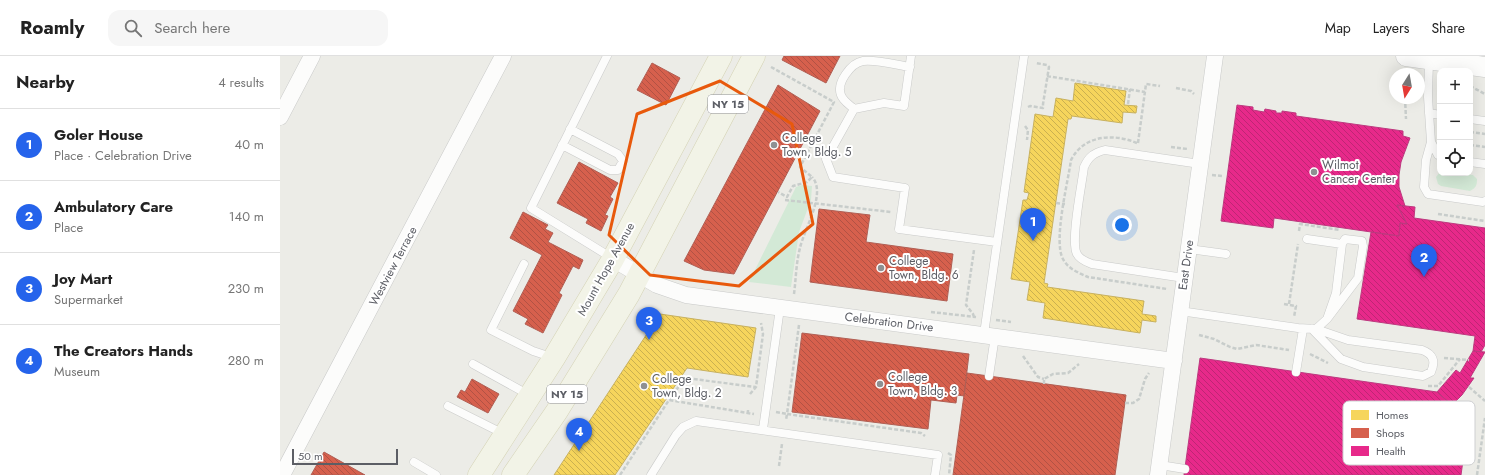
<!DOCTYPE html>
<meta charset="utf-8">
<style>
:root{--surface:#fff;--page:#f6f6f6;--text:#222;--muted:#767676;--line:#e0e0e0;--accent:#2563eb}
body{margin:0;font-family:Jost,sans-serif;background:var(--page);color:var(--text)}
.controls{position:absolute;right:12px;top:12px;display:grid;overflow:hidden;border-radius:8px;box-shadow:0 4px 16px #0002}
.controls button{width:36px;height:36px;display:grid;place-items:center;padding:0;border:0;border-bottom:1px solid var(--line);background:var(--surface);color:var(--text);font:20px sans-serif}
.compass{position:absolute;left:1109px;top:12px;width:36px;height:36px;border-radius:50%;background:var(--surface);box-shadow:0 4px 16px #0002;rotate:191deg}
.scale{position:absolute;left:12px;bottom:10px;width:106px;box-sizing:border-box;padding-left:4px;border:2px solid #5c5e65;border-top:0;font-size:11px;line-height:14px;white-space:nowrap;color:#5c5e65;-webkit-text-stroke:3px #fff;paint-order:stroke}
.you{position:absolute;left:842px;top:169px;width:14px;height:14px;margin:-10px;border:3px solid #fff;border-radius:50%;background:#1a73e8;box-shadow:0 0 0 6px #1a73e833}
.badge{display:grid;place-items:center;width:26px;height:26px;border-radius:50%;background:var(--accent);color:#fff;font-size:13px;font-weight:700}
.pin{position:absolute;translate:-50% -33px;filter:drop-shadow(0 1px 2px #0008)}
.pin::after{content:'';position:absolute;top:21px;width:14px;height:12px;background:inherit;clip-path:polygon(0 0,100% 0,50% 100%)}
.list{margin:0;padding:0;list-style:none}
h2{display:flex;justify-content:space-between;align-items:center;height:52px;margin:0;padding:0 16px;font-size:17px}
h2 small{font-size:13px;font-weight:400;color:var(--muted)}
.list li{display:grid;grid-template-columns:26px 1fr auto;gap:12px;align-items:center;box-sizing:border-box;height:72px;padding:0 16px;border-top:1px solid var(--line)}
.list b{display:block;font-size:15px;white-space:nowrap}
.list p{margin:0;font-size:13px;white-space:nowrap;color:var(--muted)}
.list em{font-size:13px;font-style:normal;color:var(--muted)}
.icon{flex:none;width:22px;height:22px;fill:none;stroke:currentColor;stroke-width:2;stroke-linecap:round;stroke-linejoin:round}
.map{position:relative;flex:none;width:1205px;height:419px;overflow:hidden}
header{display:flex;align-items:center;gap:24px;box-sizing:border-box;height:56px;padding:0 20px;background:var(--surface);border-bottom:1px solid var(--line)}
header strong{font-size:19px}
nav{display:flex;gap:22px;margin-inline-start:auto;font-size:14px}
.search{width:280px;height:36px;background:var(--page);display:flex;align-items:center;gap:10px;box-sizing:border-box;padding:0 14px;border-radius:12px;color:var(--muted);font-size:15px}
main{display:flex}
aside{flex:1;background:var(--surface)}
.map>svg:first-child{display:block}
.grass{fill:#d3e9d6}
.homes{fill:url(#homes-back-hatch);stroke:#c8b15f}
.shops{fill:url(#shops-back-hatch);stroke:#b15f54}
.health{fill:url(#health-back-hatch);stroke:#bd397f}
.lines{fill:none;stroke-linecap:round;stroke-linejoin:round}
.service-casing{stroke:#c9cac9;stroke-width:9}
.minor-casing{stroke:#c9cac9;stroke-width:17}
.tertiary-casing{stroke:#c9cac9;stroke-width:21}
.primary-casing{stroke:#d4d2b4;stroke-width:23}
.path{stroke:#c8cdcb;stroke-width:2.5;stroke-dasharray:4 2;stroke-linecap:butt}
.service{stroke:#fcfcfb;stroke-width:8}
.minor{stroke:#fcfcfb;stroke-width:16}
.tertiary{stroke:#fcfcfb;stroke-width:20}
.primary{stroke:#f2f3e7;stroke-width:22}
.marked{fill:none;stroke:#e8590c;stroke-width:3;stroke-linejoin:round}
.poi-dot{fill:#8e9092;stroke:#fff;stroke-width:1.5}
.labels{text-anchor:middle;stroke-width:4;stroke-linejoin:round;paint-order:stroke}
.shield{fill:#fff;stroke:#8d8e93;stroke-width:1}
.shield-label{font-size:11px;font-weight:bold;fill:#5c5e65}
.poi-label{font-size:12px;fill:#5c5e65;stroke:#fff;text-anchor:start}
.street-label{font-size:12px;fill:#5c5e65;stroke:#fff}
.key{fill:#fff;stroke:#cecfd1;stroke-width:1}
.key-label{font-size:11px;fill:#5c5e65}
</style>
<header>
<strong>Roamly</strong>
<div class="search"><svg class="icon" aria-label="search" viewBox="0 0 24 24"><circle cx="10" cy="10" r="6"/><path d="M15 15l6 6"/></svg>Search here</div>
<nav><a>Map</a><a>Layers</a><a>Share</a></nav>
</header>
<main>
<aside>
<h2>Nearby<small>4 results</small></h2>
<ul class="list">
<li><span class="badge">1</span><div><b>Goler House</b><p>Place · Celebration Drive</p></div><em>40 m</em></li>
<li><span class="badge">2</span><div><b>Ambulatory Care</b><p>Place</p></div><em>140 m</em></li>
<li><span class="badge">3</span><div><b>Joy Mart</b><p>Supermarket</p></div><em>230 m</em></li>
<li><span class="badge">4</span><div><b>The Creators Hands</b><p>Museum</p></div><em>280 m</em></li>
</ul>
</aside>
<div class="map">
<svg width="1205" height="419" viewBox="0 0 1205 419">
<defs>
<pattern id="homes-back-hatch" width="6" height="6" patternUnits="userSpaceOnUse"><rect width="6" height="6" fill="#f6d55c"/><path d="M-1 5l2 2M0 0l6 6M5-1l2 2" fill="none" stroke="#cab050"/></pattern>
<pattern id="shops-back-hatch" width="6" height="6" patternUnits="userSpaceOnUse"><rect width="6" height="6" fill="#d6604d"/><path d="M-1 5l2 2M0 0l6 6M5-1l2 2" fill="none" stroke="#b15244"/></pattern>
<pattern id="health-back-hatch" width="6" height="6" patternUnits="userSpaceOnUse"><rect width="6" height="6" fill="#e7298a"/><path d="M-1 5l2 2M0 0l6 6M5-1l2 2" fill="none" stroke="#be2674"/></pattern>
</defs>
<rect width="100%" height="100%" fill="#ecece7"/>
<path class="grass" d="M1160 116 1193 119 1197 123C1197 129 1196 132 1190 135L1161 130 1158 128 1156 121Z
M522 129 532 130 531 144 519 176 511 231 469 226 516 131Z"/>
<path class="homes" d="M795 27 846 35 844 49 857 50 856 57 843 56 842 67 792 60 791 63H788L764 227 768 228 767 231 864 245 862 258 876 260V266L862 264 860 277 763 262 765 247 747 244 750 226 731 223 743 144H747L749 137 744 136 755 58 773 61 776 42 793 45Z
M380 258 476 272 468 321 407 312 335 419H274Z"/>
<path class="shops" d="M504 0H560L546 27 502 4Z
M372 7 400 22 386 49 357 34Z
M498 29 540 55 454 218 424 214 404 205Z
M299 106 338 127 330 141 333 143 325 159 328 160 321 175 306 167 308 163 277 147Z
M539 153 590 159 586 186 673 198 667 245 530 226Z
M243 156 268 169 265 173 273 177 268 186 303 204 299 213 293 210 279 237 282 239 263 277 245 268 248 263 233 255 262 199 230 182Z
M522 277 689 298 684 340 677 339 676 347 651 344 648 373 512 356Z
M687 317 846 339 835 419H673Z
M192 323 219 338 208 357 177 341 181 334 185 336Z
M44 396 85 419H31Z"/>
<path class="health" d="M957 49 973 51V54L984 56 985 53 996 55V57H1002V55L1016 57V60L1123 75V80L1130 82 1121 106 1119 119V131L1125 150 1117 149 1127 168 1120 167 1119 180 994 162 993 172 941 165Z
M1117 149 1135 151 1134 162 1205 172V289L1201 296 1193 295 1195 280 1077 263 1091 176 1119 180 1120 167 1127 168Z
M1193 295 1205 296 1190 322H1194L1182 339 1172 349 1157 336 1176 314 1180 317Z
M920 302 1157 336 1172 349 1190 354 1181 419H904Z"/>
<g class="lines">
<defs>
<path id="service" d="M327 0 251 152 332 202
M631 0 624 50 604 47 574 53 546 103 553 121 625 132 619 173 717 186
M1149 4 1148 41 1151 86 1146 104 1144 131 1148 138 1203 146 1205 145
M574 53C570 49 563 45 561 39 556 27 571 7 583 5 595 3 617 9 630 11
M1149 57 1160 59
M1190 63 1205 65
M1151 86 1158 99 1160 100
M282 89 330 114H338L343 105 338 98 290 73
M1190 106 1205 108
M1027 183 1062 188
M909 193 946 198
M244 208 211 274 253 295 274 302
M904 222 812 208C807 206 800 204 797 198 790 186 802 128 804 111 809 100 814 97 825 94L920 108
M900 255 1018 272 1036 273 1047 263 1078 222 1083 190 1082 185 1065 183 1062 188 1056 237 1047 263
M1032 273 1061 303 1083 311 1143 320 1151 316C1156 305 1153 298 1142 294L1068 284 1036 273
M704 278 744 0
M193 308 249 339
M1016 316 1023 273
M709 320 715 280
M168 350 224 378
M483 373 500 252
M134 406 156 419
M880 409 905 413
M371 419 396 379 403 371 416 365 658 399 655 419"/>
<path id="minor" d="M0 61 32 0
M333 203 377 229 406 239 894 305
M2 419 223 0
M878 419 935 0"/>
<path id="tertiary" d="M1126 0 1205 11"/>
<path id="primary" d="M199 419 274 302 333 203 441 0
M233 419 277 355 349 238 474 0"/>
</defs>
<use href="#service" class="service-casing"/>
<use href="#minor" class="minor-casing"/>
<use href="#tertiary" class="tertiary-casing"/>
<use href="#primary" class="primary-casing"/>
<path class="path" d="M491 11 554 46 520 111 532 121 527 126 513 130 507 141 498 136
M767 20 865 36
M1190 30 1205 38
M896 32 911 35 914 38
M1125 42 1126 63
M848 48 850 33
M748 51 750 50 763 52V48L769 11 767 9 756 7
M745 70 748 74 747 84
M1190 76 1205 78
M857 87C833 77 804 79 791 104 788 126 773 185 783 203 788 213 799 217 808 221L887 233
M858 87 866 28 880 30
M1190 89 1205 91
M891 91 908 93
M932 119 942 120
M505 144 611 156
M776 147 785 148
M1158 158 1205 165
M1019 175 1020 168 1060 174
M514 238C516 223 516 207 520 192 524 173 547 137 532 121
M1004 248 1016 250 1014 261
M1009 248 1018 188
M651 256 696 261
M694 261 693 258 686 249 694 194
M716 264 731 266
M519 269 507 358 641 377 645 380
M919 279 934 283 950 291 957 293 976 289 1009 294
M1030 298 1048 307
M743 300 758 321 764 323
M1164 302 1189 304
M764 328V323L773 318 788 317 799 308
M1148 330H1158L1180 303
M1189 331 1205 345
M470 338 476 331 483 278 481 267
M389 344 405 322 476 331
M845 347H853L859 343 865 323 869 317
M496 356 507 358 506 364
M468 358V353
M668 397 671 399 669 419
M499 410 502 388
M340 419 389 344 474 358
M1197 419 1205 362"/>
<use href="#service" class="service"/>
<use href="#minor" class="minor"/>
<use href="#tertiary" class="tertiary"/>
<use href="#primary" class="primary"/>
</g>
<path class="marked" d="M440 25 512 68 533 168 459 230 370 219 329 179 357 58Z"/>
<g class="poi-dot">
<circle cx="494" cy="89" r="4"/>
<circle cx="1034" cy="116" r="4"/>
<circle cx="601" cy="212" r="4"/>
<circle cx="600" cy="328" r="4"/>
<circle cx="364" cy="330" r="4"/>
</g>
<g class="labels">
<g class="shield">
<rect x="428" y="39" width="40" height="18" rx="3"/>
<rect x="267" y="329" width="40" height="18" rx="3"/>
</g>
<g class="shield-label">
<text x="448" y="52">NY 15</text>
<text x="287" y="342">NY 15</text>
</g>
<g class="poi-label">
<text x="502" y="86">College<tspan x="502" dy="14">Town, Bldg. 5</tspan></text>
<text x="1042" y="113">Wilmot<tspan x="1042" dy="14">Cancer Center</tspan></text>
<text x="609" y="209">College<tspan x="609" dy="14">Town, Bldg. 6</tspan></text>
<text x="608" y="325">College<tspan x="608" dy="14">Town, Bldg. 3</tspan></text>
<text x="372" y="327">College<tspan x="372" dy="14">Town, Bldg. 2</tspan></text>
</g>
<g class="street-label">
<text transform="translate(906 209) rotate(-82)" y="4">East Drive</text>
<text transform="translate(113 210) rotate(-62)" y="4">Westview Terrace</text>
<text transform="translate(326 213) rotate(-61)" y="4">Mount Hope Avenue</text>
<text transform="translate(609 266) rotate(7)" y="4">Celebration Drive</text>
</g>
</g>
<rect x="1063" y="345" width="132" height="64" rx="6" class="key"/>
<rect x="1071" y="354" width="18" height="10" fill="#f6d55c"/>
<rect x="1071" y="372" width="18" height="10" fill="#d6604d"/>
<rect x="1071" y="390" width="18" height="10" fill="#e7298a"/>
<g class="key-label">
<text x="1096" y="363">Homes</text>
<text x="1096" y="381">Shops</text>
<text x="1096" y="399">Health</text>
</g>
</svg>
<div class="controls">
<button>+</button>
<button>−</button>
<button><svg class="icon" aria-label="locate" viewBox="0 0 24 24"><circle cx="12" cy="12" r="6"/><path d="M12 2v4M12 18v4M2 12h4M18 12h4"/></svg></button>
</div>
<svg class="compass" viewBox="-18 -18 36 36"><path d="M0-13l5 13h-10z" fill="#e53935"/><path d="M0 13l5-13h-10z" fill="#767676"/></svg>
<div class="scale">50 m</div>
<div class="you"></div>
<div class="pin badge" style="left:753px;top:185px">1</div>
<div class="pin badge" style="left:1144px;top:221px">2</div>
<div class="pin badge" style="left:369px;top:284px">3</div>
<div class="pin badge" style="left:299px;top:395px">4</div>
</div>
</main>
